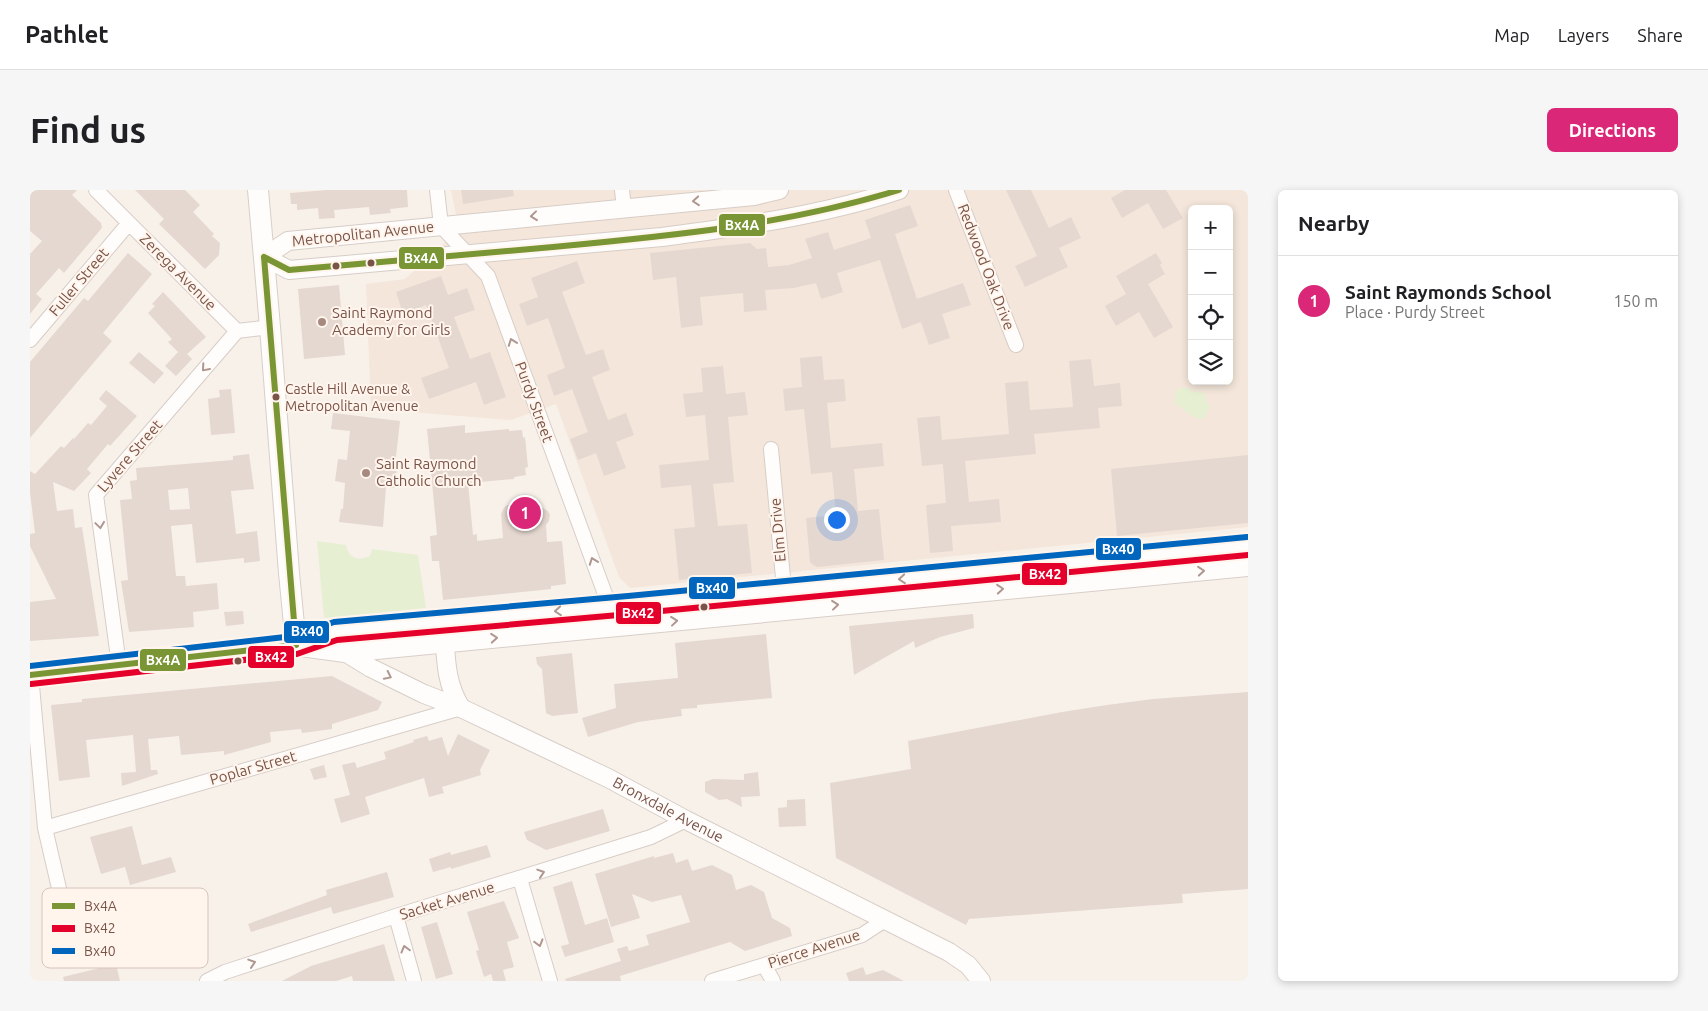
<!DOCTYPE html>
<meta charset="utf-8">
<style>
:root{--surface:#fff;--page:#f6f6f6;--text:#202124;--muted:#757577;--line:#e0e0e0;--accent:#db2777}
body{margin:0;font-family:Ubuntu,sans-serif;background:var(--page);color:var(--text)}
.controls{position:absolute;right:15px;top:15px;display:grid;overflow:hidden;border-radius:8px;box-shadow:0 2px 8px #0003}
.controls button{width:45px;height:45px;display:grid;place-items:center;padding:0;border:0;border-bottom:1px solid var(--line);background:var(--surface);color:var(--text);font:25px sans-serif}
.you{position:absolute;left:806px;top:329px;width:18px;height:18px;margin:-12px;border:4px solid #fff;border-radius:50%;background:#1a73e8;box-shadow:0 0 0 8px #1a73e833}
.badge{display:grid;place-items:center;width:32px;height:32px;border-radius:50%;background:var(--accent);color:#fff;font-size:16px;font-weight:700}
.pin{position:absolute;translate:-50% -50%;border:2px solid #fff;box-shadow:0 1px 5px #0006}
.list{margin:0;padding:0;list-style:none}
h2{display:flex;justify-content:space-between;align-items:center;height:65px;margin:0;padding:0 20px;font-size:21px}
h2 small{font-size:16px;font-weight:400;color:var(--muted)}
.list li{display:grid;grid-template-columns:32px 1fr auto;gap:15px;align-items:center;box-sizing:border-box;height:90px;padding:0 20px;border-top:1px solid var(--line)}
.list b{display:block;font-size:19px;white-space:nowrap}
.list p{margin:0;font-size:16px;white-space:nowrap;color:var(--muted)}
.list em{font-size:16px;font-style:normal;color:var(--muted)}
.icon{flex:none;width:28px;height:28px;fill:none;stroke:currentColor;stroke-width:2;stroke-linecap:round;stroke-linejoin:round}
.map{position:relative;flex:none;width:1218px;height:791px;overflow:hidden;border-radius:8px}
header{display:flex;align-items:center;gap:30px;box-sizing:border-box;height:70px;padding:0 25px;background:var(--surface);border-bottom:1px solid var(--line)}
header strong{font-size:24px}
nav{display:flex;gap:28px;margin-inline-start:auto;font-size:18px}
.intro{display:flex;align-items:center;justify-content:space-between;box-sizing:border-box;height:120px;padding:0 30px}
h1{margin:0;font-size:35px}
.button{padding:12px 22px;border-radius:8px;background:var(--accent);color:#fff;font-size:18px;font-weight:700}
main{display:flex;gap:30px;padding:0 30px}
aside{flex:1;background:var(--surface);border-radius:8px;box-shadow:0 2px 8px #0003}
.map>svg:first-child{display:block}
.residential{fill:#f4e6da;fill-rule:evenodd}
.green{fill:#e7efd3}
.building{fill:#e5d8d1;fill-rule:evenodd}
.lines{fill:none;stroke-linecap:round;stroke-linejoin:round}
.minor-casing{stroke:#d7cdc7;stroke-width:16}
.tertiary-casing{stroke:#d7cdc7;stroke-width:20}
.secondary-casing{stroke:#d9cec8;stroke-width:22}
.minor{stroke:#fefdfc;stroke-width:14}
.tertiary{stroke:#fefdfc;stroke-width:18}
.secondary{stroke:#fefdfc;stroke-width:20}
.bus-1-casing{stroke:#fff5ed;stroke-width:10}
.bus-2-casing{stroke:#fff5ed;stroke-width:10}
.bus-3-casing{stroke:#fff5ed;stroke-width:10}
.bus-1{stroke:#799534;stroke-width:6}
.bus-2{stroke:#e4002b;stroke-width:6}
.bus-3{stroke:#0065bd;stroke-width:6}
.oneway{stroke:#af978f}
.bus-dot{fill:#7a5347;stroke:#fff5ed;stroke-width:2}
.poi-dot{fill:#a68a80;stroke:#fff5ed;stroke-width:2}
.labels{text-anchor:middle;stroke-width:4;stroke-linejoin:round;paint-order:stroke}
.bus-label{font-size:14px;fill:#7a5347;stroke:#fff5ed;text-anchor:start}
.street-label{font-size:15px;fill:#7a5347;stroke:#fff5ed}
.poi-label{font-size:15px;fill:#7a5347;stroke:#fff5ed;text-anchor:start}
.key{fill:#fff5ed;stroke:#d7c4bb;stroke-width:1}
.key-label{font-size:14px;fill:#7a5347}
.line-badge{stroke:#fff5ed;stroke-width:2}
.badge-label{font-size:14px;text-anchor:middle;font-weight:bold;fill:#fff}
</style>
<header>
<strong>Pathlet</strong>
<nav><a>Map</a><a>Layers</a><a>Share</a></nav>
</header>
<div class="intro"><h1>Find us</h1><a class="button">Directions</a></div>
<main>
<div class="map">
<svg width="1218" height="791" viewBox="0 0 1218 791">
<rect width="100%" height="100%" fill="#f8f1ea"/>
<path class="residential" d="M421 0H1218V337L600 398 589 387 526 214 481 230 392 223 341 217 336 94 375 89 429 40ZM1162 19H1199V191H1162Z"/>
<path class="green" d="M1151 198H1160L1163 203 1169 201 1175 204 1176 212 1180 216 1174 229C1162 230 1155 219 1145 214V208L1147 199Z
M287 351 316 355C319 369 328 371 340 366L342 359 388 365 396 418 294 428Z"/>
<path class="building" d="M0 0H47L42 5 71 33 72 38 34 83 29 78 6 104 12 109 0 124V64L12 51 0 41Z
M105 0H155L170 15 163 22 184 44 182 46 190 53 189 65 175 79 129 34 134 29Z
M297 0H377L378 17 360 19 361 23 340 25 339 17 304 20 305 28 289 29 288 18 267 20V14H261L260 3Z
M431 0H483L484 6 433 14Z
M976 0H1001L1019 38 1041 27 1051 48 1029 58 1038 77 995 97 985 76 1007 66Z
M1095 0H1136L1153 28 1133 39 1118 13 1092 28 1081 8Z
M880 15 888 36 865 44 887 109 933 93 941 115 912 124 920 148 899 155 891 132 872 139 850 70 807 83 813 102 791 109 786 93 764 98 735 100 737 120 714 122 713 103 670 107 673 135 651 138 646 87 623 90 620 63 720 53 727 59 736 58 738 77 759 75 782 68 775 49 798 42 804 60 841 48 835 30Z
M98 63 122 84 73 143 82 151 0 248V172L54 108 58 111Z
M1126 63 1132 73 1130 75 1135 84 1118 94 1143 137 1124 148 1109 122 1086 136 1075 116 1096 104 1086 86Z
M547 71 555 93 532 102 556 165 573 159 580 180 562 187 578 230 596 223 604 245 586 252 596 278 574 286 566 263 548 270 540 249 558 242 542 199 524 206 517 185 535 178 518 128 497 136 489 114 508 107 501 88Z
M411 86 418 105 437 98 445 120 424 127 440 169 460 162 476 207 454 215 446 192 399 209 391 188 419 178 396 115 373 124 366 102Z
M309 95 315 165 274 169 268 99Z
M133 102 176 147 157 164 162 169 146 186 135 176 148 162 138 152 142 149 118 123 125 116 122 114Z
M109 162 134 183 124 194 99 173Z
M792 166 794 190 814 189 816 211 797 213 801 258 852 253 854 276 824 279 828 321 849 319 854 370 787 377 783 375 780 372 776 328 806 325 802 282 781 284 774 219 755 221 753 199 772 197 770 168Z
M1061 169 1064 196 1090 193 1092 216 1068 218 1070 238 1004 244 1006 264 935 271 939 312 969 309 971 332 921 336 923 361 900 363 896 315 916 313 913 274 892 276 887 228 910 226 912 250 979 244 975 193 998 191 1000 220 1043 217 1039 171Z
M693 176 696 204 715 202 718 225 698 227 704 292 683 294 688 336 717 334 722 383 649 390 644 339 665 337 661 295 631 298 629 275 679 270 675 225 656 227 653 204 673 202 671 178Z
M201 199 205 243 181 245 178 209 190 207 189 200Z
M76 200 107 226 80 256 78 254 57 279 61 283 44 301 23 292 27 321 43 319 45 338 52 337 69 446 0 451V412L26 409 0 356V344L5 343 0 303V281L5 284 31 256 34 258 43 248 44 249 58 233 61 235 77 216 69 209Z
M303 223 370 231 365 275H367L365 298 356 297 353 337 309 332 311 319H313L315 293 305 291 308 269 317 270 320 241 301 239Z
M435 235V243L479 239V241L492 240 493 248 495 247 498 277 495 278 496 285 484 287V289L438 293 443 345 447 344V351L473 348 471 324 474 318 477 315 483 316 488 321 513 318 518 321 520 325 519 331 516 335 517 352 532 351 536 394 521 396V399L413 410 409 371H402L400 346 407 345 397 239Z
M219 264 224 299 201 301 206 344 227 341 230 371 214 373V368L166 373 162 334 141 336 146 386H155L156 396 187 393 189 419 163 422 164 437 99 442 91 391 98 390 90 310 102 309 100 291 107 290 106 278 203 270V266ZM158 298 160 319 140 320 138 300Z
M1218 265V333L1087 346 1081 279Z
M213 421 214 434 196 436 194 422Z
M943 424 944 438 910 447 885 458 884 451 824 485 819 436Z
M736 444 742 508 667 515V518L651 519 652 526 608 532 558 547 552 528 586 518 584 494 648 488 645 453Z
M542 463 548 523 522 526 516 523 512 479 507 474 506 467Z
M302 486 352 512 348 520 302 534V539L272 543 271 539 240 542 241 552 194 565V561L151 565 149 546 118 549 121 580H127L128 584 92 596 91 583 106 582 103 545 56 550 60 587 29 591 21 515 52 512V509Z
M1218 502V699L1152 704 1153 713 939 729 936 735 806 668 800 593 881 579 878 551 1032 522 1077 515 1123 509Z
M428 544 460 560 450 580 451 585 412 597 414 603 399 607 394 588 335 607 340 624 311 633 304 609 320 605 312 575 325 572 327 578 356 569 354 562 384 552 383 550 397 546 399 551 412 547 418 566Z
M294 575 297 587 284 590 280 579Z
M728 582 730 606 711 607 712 617 697 609 689 610 675 602V592L683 589 714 590V584Z
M775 609 776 636 749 637 748 618 757 617V610Z
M573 619 580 641 516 660 497 650 494 642Z
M102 636 112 675 141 667 146 682 100 695 95 677 71 684 60 647Z
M457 655 461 667 421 679V677L403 682 399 669 420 662 421 665Z
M643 663 646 673 658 669 662 681 682 675 702 685 706 700 721 695 734 702 742 728 760 738 762 746 715 761 700 752 590 786 591 791H536L535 789 591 771 587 759 597 756 599 761 619 755 616 745 660 732 651 705 622 712 602 704 610 728 581 737 565 684 624 666V668Z
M357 682 364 707 303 724 301 717 221 742 218 734 297 705 296 700Z
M542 691 555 735 577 728 584 752 535 767 531 756 539 754 523 697Z
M474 711 489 748 477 752 484 777 473 780 476 791H463L461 784 454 787 446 761 449 760 437 722Z
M407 732 423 784 406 789 391 737Z
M354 754 365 791H323L322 786 306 791H252L281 776Z
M86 774 90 791H34L33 787Z
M833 777 836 785 853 780 874 791H819L816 783Z"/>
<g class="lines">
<defs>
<path id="minor" d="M66 0 207 141
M407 0 411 36 458 86 575 404 578 426
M592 0 594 18
M926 0 986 155
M207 141 240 137
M0 150 99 33
M741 259 755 409
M89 475 66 305 207 141
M1 485 15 638 31 707
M15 638 431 518
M490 689 520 791
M366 726 384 791
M734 775 743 791
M177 791 195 782 366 726 621 647 656 630
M682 791 832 745 855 730"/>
<g id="tertiary">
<path d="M749 0 724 6 258 51 234 67 259 80 632 47C709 37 794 25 869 0"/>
<path d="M414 439C416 468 415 492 431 518"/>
<path id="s1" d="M315 462 341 478 394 504 431 518 578 588 656 630 919 762 938 775 951 791"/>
</g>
<path id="secondary" d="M228 0 240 137 259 383 266 455
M271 456 315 462 1218 376
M0 485 266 455 305 441 599 415 1218 356"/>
</defs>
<use href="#minor" class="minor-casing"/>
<use href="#tertiary" class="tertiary-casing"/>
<use href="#secondary" class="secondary-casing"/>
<use href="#minor" class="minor"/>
<use href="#tertiary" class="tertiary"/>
<use href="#secondary" class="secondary"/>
<defs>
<path id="bus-1" d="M234 67 259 80C347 72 435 64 523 57 640 46 756 35 869 0
M234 67 266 455
M0 485 266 455"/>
<path id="bus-2" d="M1 494 267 464 307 450 600 424 1218 365"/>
<path id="bus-3" d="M0 476 264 446 304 432 598 406 1217 347"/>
</defs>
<use href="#bus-1" class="bus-1-casing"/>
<use href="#bus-2" class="bus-2-casing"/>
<use href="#bus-3" class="bus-3-casing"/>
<use href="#bus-1" class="bus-1"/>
<use href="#bus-2" class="bus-2"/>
<use href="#bus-3" class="bus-3"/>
</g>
<defs><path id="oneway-chevron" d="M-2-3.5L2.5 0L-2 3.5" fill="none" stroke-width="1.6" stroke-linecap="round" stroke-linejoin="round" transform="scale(1.25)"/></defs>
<g class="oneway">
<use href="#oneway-chevron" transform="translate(666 11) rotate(175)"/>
<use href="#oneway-chevron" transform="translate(504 26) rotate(174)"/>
<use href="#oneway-chevron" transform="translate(482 152) rotate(-110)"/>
<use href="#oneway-chevron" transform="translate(175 178) rotate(131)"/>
<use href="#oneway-chevron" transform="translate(70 335) rotate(82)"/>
<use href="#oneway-chevron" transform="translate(563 371) rotate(-110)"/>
<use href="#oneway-chevron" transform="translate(1171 381) rotate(-5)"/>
<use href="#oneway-chevron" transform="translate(872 389) rotate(175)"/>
<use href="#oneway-chevron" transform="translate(970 399) rotate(-5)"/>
<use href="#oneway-chevron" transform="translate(805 415) rotate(-6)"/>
<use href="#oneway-chevron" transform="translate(528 421) rotate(175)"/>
<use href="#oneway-chevron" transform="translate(644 431) rotate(-6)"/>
<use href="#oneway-chevron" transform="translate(464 448) rotate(-5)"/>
<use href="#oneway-chevron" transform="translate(358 486) rotate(26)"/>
<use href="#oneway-chevron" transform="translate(511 683) rotate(-18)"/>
<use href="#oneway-chevron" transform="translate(509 753) rotate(74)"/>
<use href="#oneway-chevron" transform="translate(375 759) rotate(-105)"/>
<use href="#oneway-chevron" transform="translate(222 773) rotate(-18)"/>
</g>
<g class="bus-dot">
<circle cx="341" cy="73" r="4.5"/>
<circle cx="306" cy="76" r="4.5"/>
<circle cx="246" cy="207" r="4.5"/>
<circle cx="674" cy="417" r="4.5"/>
<circle cx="208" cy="471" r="4.5"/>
</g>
<g class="poi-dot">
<circle cx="292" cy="132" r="5"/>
<circle cx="336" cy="283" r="5"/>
</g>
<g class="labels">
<g class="bus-label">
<text x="255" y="204">Castle Hill Avenue &amp;<tspan x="255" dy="17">Metropolitan Avenue</tspan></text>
</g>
<g class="street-label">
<text transform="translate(333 44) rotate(-6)" y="5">Metropolitan Avenue</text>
<text transform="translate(956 77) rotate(69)" y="5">Redwood Oak Drive</text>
<text transform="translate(148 82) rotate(45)" y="5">Zerega Avenue</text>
<text transform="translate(49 92) rotate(-50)" y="5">Fuller Street</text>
<text transform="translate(504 212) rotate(70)" y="5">Purdy Street</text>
<text transform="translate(100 266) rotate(-49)" y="5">Lyvere Street</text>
<text transform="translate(748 340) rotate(-95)" y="5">Elm Drive</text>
<text transform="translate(223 578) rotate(-16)" y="5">Poplar Street</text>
<text dy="5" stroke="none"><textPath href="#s1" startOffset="360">Bronxdale Avenue</textPath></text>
<text transform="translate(417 711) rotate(-17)" y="5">Sacket Avenue</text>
<text transform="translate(784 759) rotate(-18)" y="5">Pierce Avenue</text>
</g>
<g class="poi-label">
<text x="302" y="128">Saint Raymond<tspan x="302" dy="17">Academy for Girls</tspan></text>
<text x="346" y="279">Saint Raymond<tspan x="346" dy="17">Catholic Church</tspan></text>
</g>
</g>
<rect x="12" y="698" width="166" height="80" rx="8" class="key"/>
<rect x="22" y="713" width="23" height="6" fill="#799534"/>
<rect x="22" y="735" width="23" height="7" fill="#e4002b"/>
<rect x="22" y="758" width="23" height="6" fill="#0065bd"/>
<g class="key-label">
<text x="54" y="721">Bx4A</text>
<text x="54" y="743">Bx42</text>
<text x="54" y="766">Bx40</text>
</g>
<g class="line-badge">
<rect x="688" y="23" width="48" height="24" rx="5" fill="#799534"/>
<rect x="368" y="56" width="47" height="24" rx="5" fill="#799534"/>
<rect x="1065" y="347" width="47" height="24" rx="5" fill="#0065bd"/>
<rect x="991" y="372" width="47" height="24" rx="5" fill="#e4002b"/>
<rect x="658" y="386" width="48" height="24" rx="5" fill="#0065bd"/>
<rect x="585" y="411" width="47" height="24" rx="5" fill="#e4002b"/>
<rect x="253" y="430" width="47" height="24" rx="5" fill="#0065bd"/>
<rect x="217" y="455" width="48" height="24" rx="5" fill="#e4002b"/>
<rect x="109" y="458" width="48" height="24" rx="5" fill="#799534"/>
</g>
<g class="badge-label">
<text x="712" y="40">Bx4A</text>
<text x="391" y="73">Bx4A</text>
<text x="1088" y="364">Bx40</text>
<text x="1015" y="389">Bx42</text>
<text x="682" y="403">Bx40</text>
<text x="608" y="428">Bx42</text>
<text x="277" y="446">Bx40</text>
<text x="241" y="472">Bx42</text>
<text x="133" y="475">Bx4A</text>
</g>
</svg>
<div class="controls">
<button>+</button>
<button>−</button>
<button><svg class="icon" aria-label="locate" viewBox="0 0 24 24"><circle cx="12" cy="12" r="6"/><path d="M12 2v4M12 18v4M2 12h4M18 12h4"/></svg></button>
<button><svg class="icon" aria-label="layers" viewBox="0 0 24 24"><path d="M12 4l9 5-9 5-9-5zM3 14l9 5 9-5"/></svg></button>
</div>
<div class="you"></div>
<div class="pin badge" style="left:495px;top:323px">1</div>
</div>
<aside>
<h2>Nearby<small></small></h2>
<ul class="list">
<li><span class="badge">1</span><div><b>Saint Raymonds School</b><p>Place · Purdy Street</p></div><em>150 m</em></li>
</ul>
</aside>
</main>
